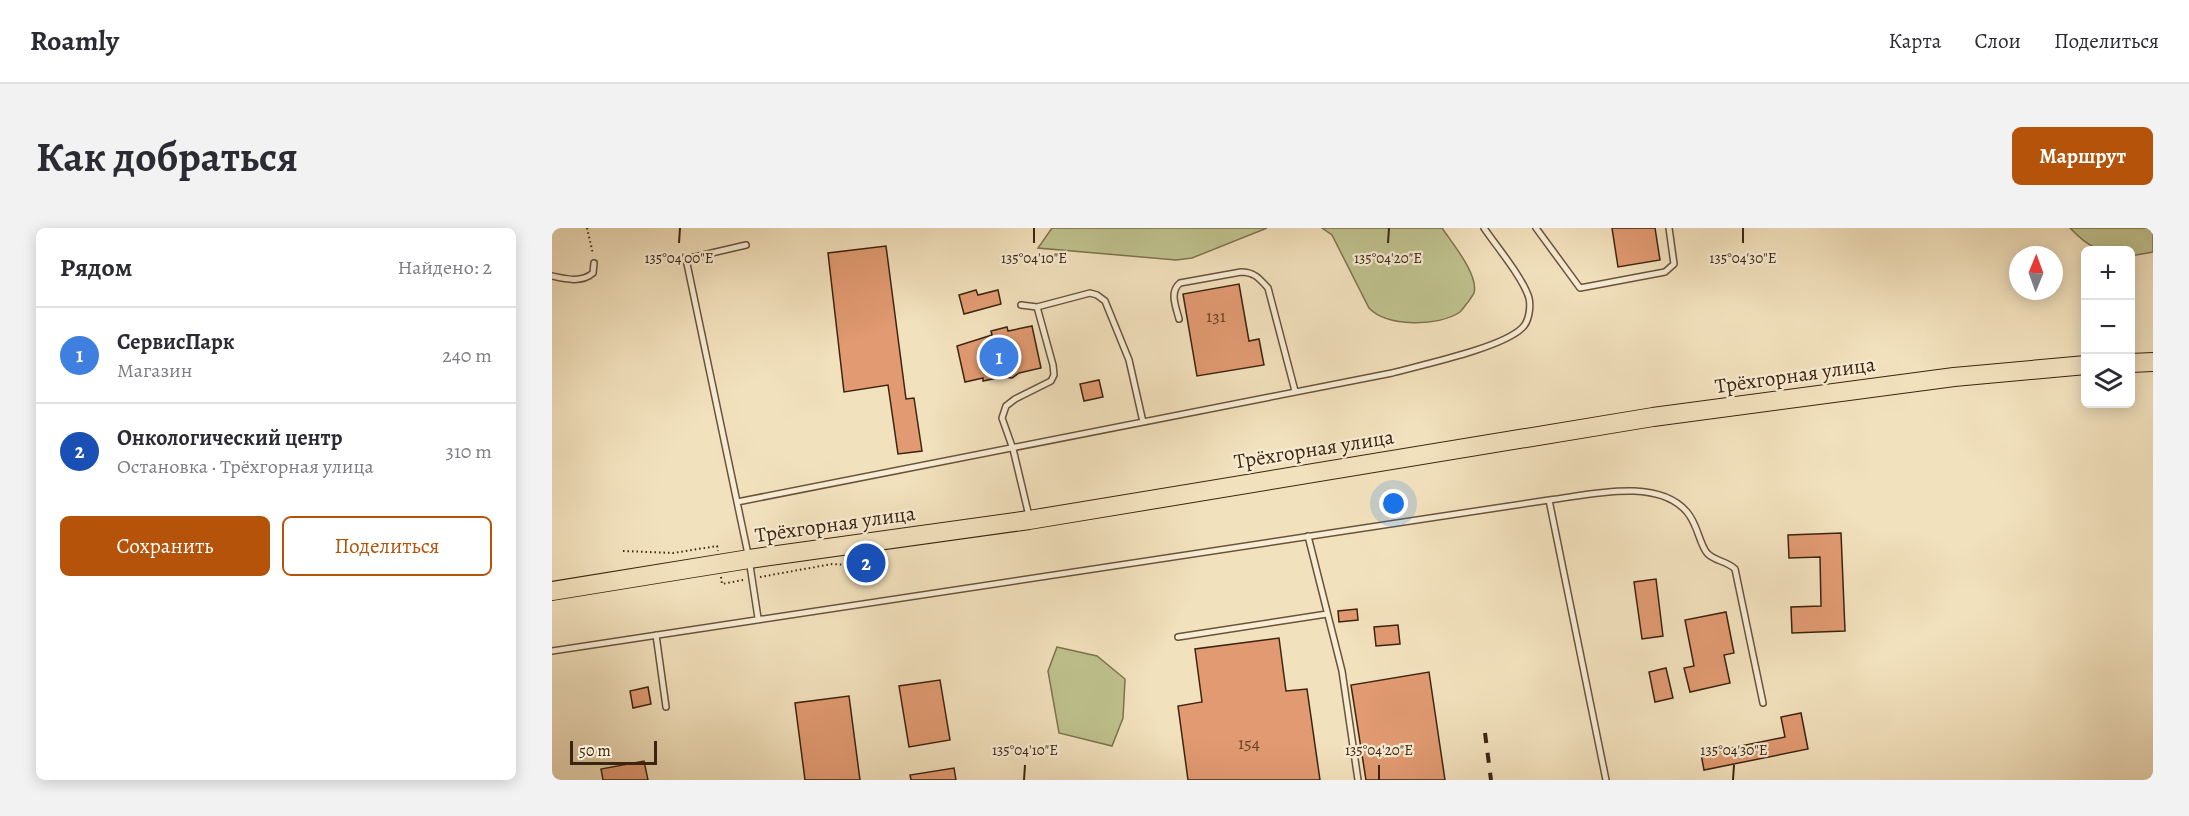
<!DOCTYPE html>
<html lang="ru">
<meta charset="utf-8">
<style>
:root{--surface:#fff;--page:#f2f2f3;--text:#2b2b33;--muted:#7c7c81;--line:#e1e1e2;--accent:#b45309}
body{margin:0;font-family:Alegreya,serif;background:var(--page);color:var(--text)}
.controls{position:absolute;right:18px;top:18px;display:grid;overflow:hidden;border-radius:9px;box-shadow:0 3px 15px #0003}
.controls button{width:54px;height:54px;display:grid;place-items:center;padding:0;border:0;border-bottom:2px solid var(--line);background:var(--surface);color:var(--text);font:30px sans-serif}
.compass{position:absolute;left:1457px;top:18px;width:54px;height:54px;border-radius:50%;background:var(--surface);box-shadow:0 3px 15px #0003;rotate:1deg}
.scale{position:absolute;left:18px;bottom:15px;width:87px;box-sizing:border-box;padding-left:6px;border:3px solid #3c2410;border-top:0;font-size:16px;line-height:21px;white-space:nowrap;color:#3c2410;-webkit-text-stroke:4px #f7ecd4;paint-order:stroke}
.you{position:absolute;left:842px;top:276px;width:21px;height:21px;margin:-15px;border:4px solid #fff;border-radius:50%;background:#1a73e8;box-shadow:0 0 0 9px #1a73e833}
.badge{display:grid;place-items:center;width:39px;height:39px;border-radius:50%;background:var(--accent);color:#fff;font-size:20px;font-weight:700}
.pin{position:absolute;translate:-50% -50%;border:3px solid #fff;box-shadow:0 2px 6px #0006}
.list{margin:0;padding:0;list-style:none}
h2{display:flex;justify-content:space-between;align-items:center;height:78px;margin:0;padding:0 24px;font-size:26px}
h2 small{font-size:20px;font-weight:400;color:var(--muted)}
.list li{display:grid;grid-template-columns:39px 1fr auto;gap:18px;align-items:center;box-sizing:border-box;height:96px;padding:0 24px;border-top:2px solid var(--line)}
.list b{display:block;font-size:22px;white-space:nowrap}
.list p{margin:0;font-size:20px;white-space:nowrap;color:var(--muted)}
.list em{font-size:20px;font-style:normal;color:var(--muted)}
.actions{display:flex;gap:12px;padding:18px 24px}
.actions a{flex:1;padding:14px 0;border:2px solid var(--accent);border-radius:9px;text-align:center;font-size:21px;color:var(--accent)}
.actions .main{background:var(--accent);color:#fff}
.icon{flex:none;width:33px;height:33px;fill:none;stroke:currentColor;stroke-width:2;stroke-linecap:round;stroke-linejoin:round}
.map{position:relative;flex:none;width:1601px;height:552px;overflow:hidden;border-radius:9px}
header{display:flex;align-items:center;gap:36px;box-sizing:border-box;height:84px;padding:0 30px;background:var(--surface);border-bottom:2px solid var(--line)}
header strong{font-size:28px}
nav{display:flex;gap:33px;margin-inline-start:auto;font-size:21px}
.intro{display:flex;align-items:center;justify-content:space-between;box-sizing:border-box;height:144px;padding:0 36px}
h1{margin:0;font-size:42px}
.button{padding:15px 27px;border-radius:9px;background:var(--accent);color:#fff;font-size:21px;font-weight:700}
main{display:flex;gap:36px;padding:0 36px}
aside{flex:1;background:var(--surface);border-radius:9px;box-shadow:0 3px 15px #0003}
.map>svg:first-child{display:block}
.green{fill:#bfc28e;stroke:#7e734f;stroke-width:1.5}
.building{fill:#e19a71;stroke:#3c2410;stroke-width:1.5}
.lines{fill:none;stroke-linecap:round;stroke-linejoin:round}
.service-casing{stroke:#6a533b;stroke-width:8}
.trunk-casing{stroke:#3c2410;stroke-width:20}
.path{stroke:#3c2410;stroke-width:2;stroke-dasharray:1.5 3;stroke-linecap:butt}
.service{stroke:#f7ecd4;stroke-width:5}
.trunk{stroke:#f2e1bd;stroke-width:18}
.rail{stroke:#3c2410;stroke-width:4;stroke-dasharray:10 10;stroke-linecap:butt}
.ticks{fill:none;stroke:#3c2410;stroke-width:2}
.labels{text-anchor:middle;stroke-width:4.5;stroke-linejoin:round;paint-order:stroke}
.number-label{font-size:18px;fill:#654228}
.street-label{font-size:21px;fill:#3c2410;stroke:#f7ecd4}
.ticks-label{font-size:15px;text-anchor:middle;fill:#3c2410;stroke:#f7ecd4;stroke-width:4.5;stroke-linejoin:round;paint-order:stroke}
</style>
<header>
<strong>Roamly</strong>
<nav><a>Карта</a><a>Слои</a><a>Поделиться</a></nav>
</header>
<div class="intro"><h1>Как добраться</h1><a class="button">Маршрут</a></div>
<main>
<aside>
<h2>Рядом<small>Найдено: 2</small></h2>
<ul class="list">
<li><span class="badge" style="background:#3f7fe0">1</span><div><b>СервисПарк</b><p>Магазин</p></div><em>240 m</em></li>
<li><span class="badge" style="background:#1a4fb4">2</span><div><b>Онкологический центр</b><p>Остановка · Трёхгорная улица</p></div><em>310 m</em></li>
</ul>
<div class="actions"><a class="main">Сохранить</a><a>Поделиться</a></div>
</aside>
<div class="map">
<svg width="1601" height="552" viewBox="0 0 1601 552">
<rect width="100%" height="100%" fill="#f2e1bd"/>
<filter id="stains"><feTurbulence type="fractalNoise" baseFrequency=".00333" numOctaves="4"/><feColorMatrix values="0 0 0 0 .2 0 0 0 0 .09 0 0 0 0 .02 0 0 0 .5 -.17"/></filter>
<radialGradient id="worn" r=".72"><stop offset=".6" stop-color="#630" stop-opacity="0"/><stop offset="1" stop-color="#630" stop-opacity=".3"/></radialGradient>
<path class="green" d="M500 0H715L640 30 624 32 486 20Z
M770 0H890C900 15 927 47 922 65 922 66 917 72 917 73 914 76 911 81 908 84 886 99 835 99 817 80L780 7Z
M1518 0H1601V24L1579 28 1578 22C1546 22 1541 24 1518 0Z
M505 419 545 428 573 451 571 490 560 518 507 505 496 443Z"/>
<path class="building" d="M1060 0H1103L1108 32 1066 39Z
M334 18 354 171 362 170 370 223 346 226 336 157 292 164 276 25Z
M687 56 697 113 707 111 712 137 645 148 631 66Z
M424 62 426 67 446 62 449 76 412 86 407 67Z
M480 98 489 140 467 145 460 150 450 149 431 153V150L413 154 405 118 440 107 439 103 455 99 456 103Z
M547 152 551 169 532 173 528 156Z
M1289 305 1293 403 1240 405 1239 379 1269 378 1268 329 1237 330 1236 307Z
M1104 351 1111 408 1090 411 1082 354Z
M805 381 806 392 787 394 786 383Z
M1174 384 1182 425 1172 427 1178 455 1138 464 1132 440 1142 438 1133 392Z
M846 397 848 416 824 418 822 399Z
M727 410 734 463 755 461 768 552H636L626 478 650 474 643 421Z
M1114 440 1121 470 1103 474 1097 444Z
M877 444 893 552H814L799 457Z
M388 452 398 512 357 519 347 458Z
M96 459 99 476 81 480 78 463Z
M297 468 308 552H253L243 475Z
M1249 485 1256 521 1152 542 1149 526 1233 509 1229 489Z
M92 533 96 552H51L49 541Z
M402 540 404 552H359L358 547Z"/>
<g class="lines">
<defs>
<path id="service" d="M984 0 1028 60 1113 44 1122 36 1117 0
M194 17 134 31 197 331 206 390
M0 48C13 51 30 55 41 45L42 35
M469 77 485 79 501 137 502 147 499 153 463 171 454 178 450 190 461 221 477 288
M485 79 538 65 545 67 553 73 577 132 591 194
M627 91C624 79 617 64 628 55L689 44C702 44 707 50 716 60L743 163
M997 272 1054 552
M185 274 840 145C869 137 950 120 970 100 977 94 979 79 977 70 971 50 945 19 932 0
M756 308 790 443 806 552
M104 407 114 479
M626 409 775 386
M0 423 997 272C1038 267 1105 249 1135 284 1146 297 1147 315 1155 325 1162 333 1175 333 1183 341L1211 475"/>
<path id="trunk" d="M1578 135 1601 134
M0 363 197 331 477 292 1101 189 1402 149 1534 137"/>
</defs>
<use href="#service" class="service-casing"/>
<use href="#trunk" class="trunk-casing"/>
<path class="path" d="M35 0 41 26
M71 323 121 325 165 318 166 323
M169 349 170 356 191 352
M208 349 280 336 316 338"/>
<use href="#service" class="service"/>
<use href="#trunk" class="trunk"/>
<path class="rail" d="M933 505 939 552"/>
</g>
<path class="ticks" d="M127 15 128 0M482 15V0M836 15 837 0M1191 15V0M472 552 473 537M827 552V537M1181 552 1182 537"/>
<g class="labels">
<g class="number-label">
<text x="664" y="94">131</text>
<text x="697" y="521">154</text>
</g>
<g class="street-label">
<text transform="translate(1243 147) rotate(-8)" y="7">Трёхгорная улица</text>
<text transform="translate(762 221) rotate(-9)" y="7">Трёхгорная улица</text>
<text transform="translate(283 296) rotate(-8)" y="7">Трёхгорная улица</text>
</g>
</g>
<g class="ticks-label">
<text x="127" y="35">135°04'00"E</text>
<text x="482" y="35">135°04'10"E</text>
<text x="836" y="35">135°04'20"E</text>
<text x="1191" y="35">135°04'30"E</text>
<text x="473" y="527">135°04'10"E</text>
<text x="827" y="527">135°04'20"E</text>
<text x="1182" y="527">135°04'30"E</text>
</g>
<rect width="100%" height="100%" filter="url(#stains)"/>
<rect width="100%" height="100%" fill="url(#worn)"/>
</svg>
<div class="controls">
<button>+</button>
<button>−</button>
<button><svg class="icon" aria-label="layers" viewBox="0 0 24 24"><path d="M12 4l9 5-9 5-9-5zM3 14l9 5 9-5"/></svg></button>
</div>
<svg class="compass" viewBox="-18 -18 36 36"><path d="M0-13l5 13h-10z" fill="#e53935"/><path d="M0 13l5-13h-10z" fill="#7c7c81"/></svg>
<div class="scale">50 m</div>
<div class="you"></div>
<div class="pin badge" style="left:447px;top:129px;background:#3f7fe0">1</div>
<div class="pin badge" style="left:314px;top:335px;background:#1a4fb4">2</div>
</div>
</main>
